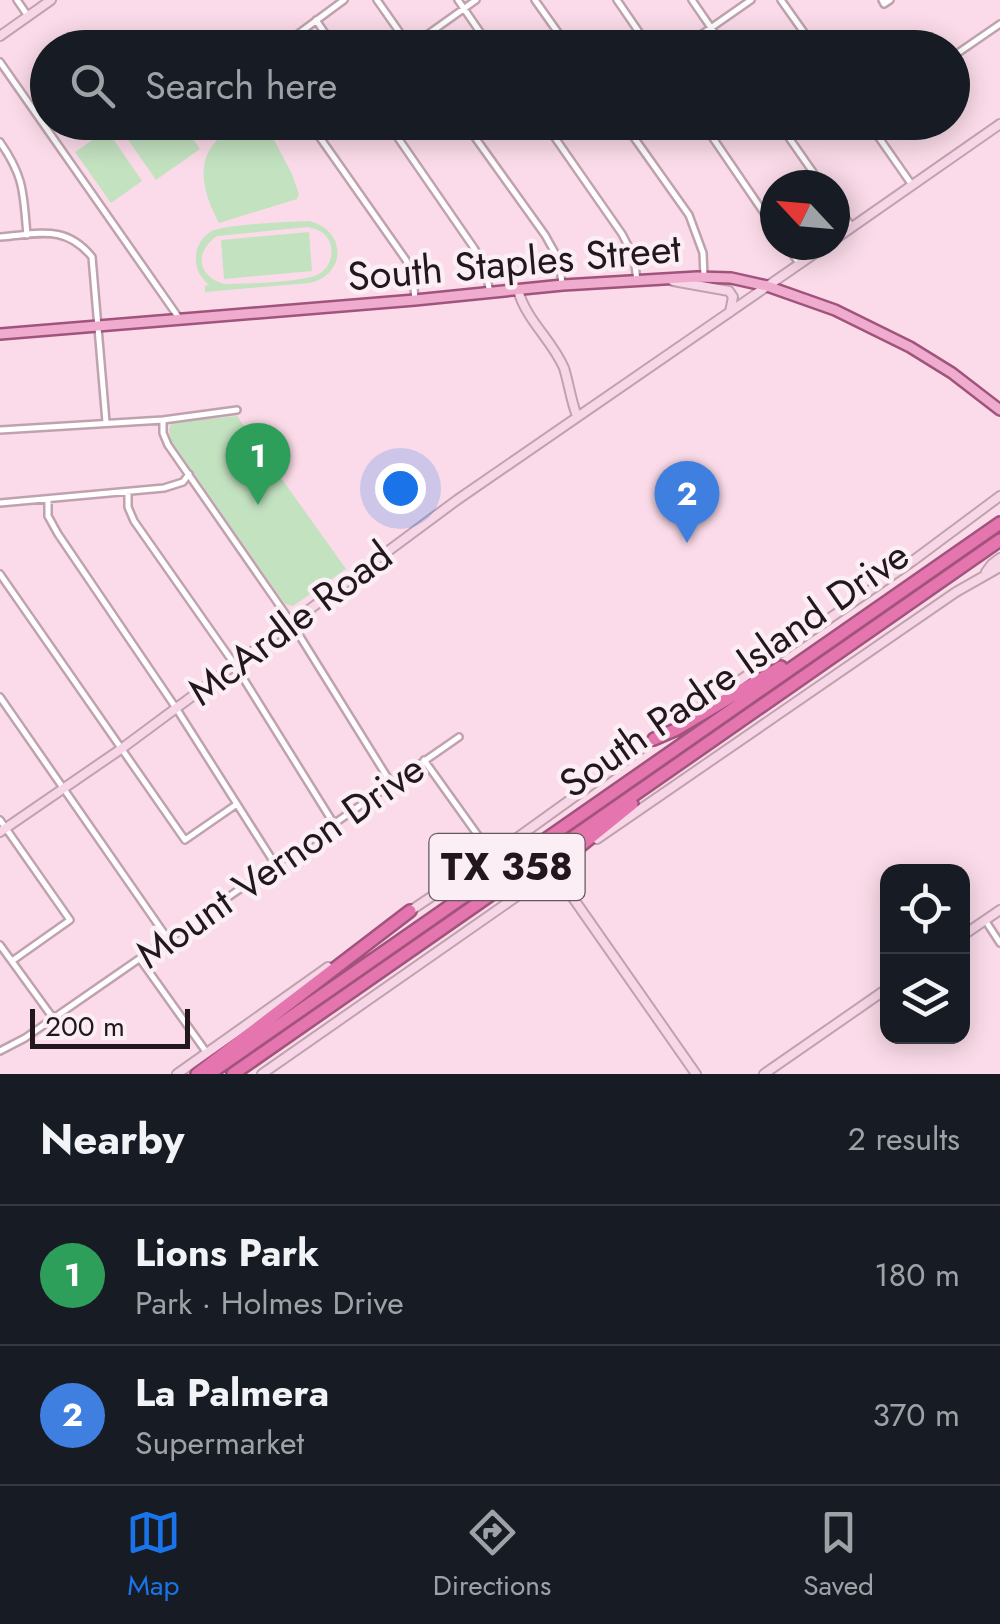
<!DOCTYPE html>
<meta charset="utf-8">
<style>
:root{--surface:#171b24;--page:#20242c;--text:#f1f3f6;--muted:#9ea1a6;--line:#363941;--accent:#1a73e8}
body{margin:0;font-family:Jost,sans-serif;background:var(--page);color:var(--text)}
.controls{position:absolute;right:30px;bottom:30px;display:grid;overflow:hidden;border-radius:20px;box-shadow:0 5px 25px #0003}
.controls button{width:90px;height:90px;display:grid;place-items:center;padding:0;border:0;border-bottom:2px solid var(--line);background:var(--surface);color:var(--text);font:50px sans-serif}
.compass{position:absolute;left:760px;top:170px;width:90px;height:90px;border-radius:50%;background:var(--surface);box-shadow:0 5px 25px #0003;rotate:296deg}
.scale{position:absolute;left:30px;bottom:25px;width:160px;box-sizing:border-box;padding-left:10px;border:5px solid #22171c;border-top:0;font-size:28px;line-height:35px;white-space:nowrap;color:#22171c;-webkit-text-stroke:8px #fbeef4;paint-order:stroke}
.you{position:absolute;left:400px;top:488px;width:35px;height:35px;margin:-25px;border:8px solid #fff;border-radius:50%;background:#1a73e8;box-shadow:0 0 0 15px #1a73e833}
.badge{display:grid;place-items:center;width:65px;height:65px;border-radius:50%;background:var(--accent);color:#fff;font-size:32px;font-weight:700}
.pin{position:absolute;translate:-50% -82px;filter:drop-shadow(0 2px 5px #0008)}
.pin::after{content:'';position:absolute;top:52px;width:35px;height:30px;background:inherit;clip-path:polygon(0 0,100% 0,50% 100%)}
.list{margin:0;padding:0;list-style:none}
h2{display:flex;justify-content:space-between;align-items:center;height:130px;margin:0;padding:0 40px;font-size:42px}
h2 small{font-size:32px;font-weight:400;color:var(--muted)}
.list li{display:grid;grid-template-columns:65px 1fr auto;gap:30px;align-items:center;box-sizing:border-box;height:140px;padding:0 40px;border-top:2px solid var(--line)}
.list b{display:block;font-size:38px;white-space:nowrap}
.list p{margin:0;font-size:32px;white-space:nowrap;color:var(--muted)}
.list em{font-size:32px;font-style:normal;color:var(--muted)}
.icon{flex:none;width:55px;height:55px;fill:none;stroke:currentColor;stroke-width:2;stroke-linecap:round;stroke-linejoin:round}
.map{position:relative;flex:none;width:1000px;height:1074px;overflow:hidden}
.search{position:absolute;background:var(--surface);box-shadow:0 5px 25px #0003;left:30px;right:30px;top:30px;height:110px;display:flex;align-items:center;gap:25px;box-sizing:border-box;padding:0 35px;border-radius:55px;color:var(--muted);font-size:38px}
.sheet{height:410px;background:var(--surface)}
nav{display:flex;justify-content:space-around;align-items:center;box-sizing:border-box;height:140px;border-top:2px solid var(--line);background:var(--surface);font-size:28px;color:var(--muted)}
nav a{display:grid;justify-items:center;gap:5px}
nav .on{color:var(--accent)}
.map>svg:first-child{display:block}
.green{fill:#c3e2c0;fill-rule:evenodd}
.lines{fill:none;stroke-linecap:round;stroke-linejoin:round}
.street-casing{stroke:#c0a2af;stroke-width:10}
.secondary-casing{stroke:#c0a2af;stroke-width:12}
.primary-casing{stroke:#a1547b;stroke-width:14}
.highway-casing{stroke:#a1547b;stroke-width:16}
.street{stroke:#fff;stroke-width:5}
.secondary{stroke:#f7d6e7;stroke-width:8}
.primary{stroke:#efacce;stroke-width:9}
.highway{stroke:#e575ae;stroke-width:11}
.labels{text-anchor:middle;stroke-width:9;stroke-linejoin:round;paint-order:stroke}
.shield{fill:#fbeef4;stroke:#63585d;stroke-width:2.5}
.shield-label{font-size:38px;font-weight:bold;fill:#22171c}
.street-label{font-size:40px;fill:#22171c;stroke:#fbeef4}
</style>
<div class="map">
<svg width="1000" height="1074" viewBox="0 0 1000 1074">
<rect width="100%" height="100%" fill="#fbdbe9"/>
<path class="green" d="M135 122 182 123 200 149 156 180 122 131Z
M249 122 265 123 291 172 299 194 297 199 219 223C195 179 195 140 249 122Z
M107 130 142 181 111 203 75 152Z
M309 221C347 230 347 275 309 283L205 292V286L209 285C201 278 195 269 196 257 196 246 203 236 212 231 227 224 289 222 309 221ZM308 227C319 229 328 234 331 246 333 257 329 268 319 274 306 282 243 284 225 284 197 277 194 252 217 236Z
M309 232 312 271 224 279 221 240Z
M237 416 346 569 293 606 285 604 171 441 169 430 171 424 176 422Z"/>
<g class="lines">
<defs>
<path id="street" d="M17 0 28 16
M377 0 410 47
M458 0 491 48
M535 0 569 48
M617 0 650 48
M692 0 725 48
M781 0 815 48
M882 0 884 4 890 0
M316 20 335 48
M410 47 476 0
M279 48 344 0
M682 48 751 0
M952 57 1000 24
M0 62 179 318
M309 122 406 260 413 276 415 300
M387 122 474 248 485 268 490 293
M464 122 545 235 559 260 562 284
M544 122 622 234 634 257 637 281
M623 122 689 215 703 253 704 276
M702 122 775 229
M778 122 822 185
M868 122 912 185
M0 142C25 178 23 193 27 235
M835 204 852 227
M0 237C39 234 65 224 92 257L106 422
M786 245 799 263
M163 420V433L168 445 291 622 391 783
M0 430 163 420 237 410
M128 493V507L134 521 235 665 334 824
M48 500V516L58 534 176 708 275 864
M0 503 164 488 183 482 189 474
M0 574 185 840 237 804
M0 697 168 939
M424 760 492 855
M0 820 70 920 12 961
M985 920 1000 943
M0 945 53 1018
M140 959 207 1053
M0 1051 25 1038 459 737"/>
<path id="secondary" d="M0 36 51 0
M835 239 1000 124
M673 281 729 291 733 297 730 312
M518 290C526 320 552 340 564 368 569 384 571 401 577 416
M986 572 992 564 1000 558
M688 716 914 560 1000 496
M0 832 121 749 457 500 827 245
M597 839 956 592 1000 567
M561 863 566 888 696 1074
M410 911 492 856 656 738
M962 936 1000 910
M177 1074 328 967
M262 1074 533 885
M764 1074 888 988"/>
<path id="primary" d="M0 334 415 300 563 285 697 277 731 278 767 286 835 310 910 347 952 373 1000 410"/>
<path id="highway" d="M654 739 675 730 781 667
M532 885 632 804
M197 1074 410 911
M209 1074 1000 523
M233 1074 1000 540"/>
</defs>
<use href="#street" class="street-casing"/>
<use href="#secondary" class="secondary-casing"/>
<use href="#primary" class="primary-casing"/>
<use href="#highway" class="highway-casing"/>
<use href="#street" class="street"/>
<use href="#secondary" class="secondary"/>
<use href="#primary" class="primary"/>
<use href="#highway" class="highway"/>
</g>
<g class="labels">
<rect class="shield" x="429.5" y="834" width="155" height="66" rx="8"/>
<g class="shield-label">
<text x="507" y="880">TX 358</text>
</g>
<g class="street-label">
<text transform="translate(514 262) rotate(-5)" y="14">South Staples Street</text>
<text transform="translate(290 623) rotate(-37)" y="14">McArdle Road</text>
<text transform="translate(734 669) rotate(-35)" y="14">South Padre Island Drive</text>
<text transform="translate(280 861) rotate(-35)" y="14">Mount Vernon Drive</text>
</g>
</g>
</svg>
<div class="controls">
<button><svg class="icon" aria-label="locate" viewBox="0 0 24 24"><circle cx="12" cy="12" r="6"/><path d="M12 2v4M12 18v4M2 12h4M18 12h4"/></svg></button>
<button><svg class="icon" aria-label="layers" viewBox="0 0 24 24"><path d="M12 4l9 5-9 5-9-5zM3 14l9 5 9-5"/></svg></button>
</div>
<svg class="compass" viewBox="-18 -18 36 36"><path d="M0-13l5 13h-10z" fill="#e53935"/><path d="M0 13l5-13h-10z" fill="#9ea1a6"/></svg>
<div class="scale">200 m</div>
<div class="you"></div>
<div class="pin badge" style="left:258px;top:505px;background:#2e9e5b">1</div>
<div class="pin badge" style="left:687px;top:543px;background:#3f7fe0">2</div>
<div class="search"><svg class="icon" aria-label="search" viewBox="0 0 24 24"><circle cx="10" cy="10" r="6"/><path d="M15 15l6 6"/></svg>Search here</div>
</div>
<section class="sheet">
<h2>Nearby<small>2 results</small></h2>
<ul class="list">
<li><span class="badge" style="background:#2e9e5b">1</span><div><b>Lions Park</b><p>Park · Holmes Drive</p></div><em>180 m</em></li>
<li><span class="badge" style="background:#3f7fe0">2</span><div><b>La Palmera</b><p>Supermarket</p></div><em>370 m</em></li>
</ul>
</section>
<nav>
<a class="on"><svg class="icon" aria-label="map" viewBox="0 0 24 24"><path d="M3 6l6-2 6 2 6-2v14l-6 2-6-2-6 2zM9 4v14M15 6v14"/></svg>Map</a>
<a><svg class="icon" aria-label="directions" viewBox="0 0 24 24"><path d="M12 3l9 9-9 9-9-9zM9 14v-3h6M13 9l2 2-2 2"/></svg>Directions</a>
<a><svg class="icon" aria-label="saved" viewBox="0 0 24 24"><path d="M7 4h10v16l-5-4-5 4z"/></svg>Saved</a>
</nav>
